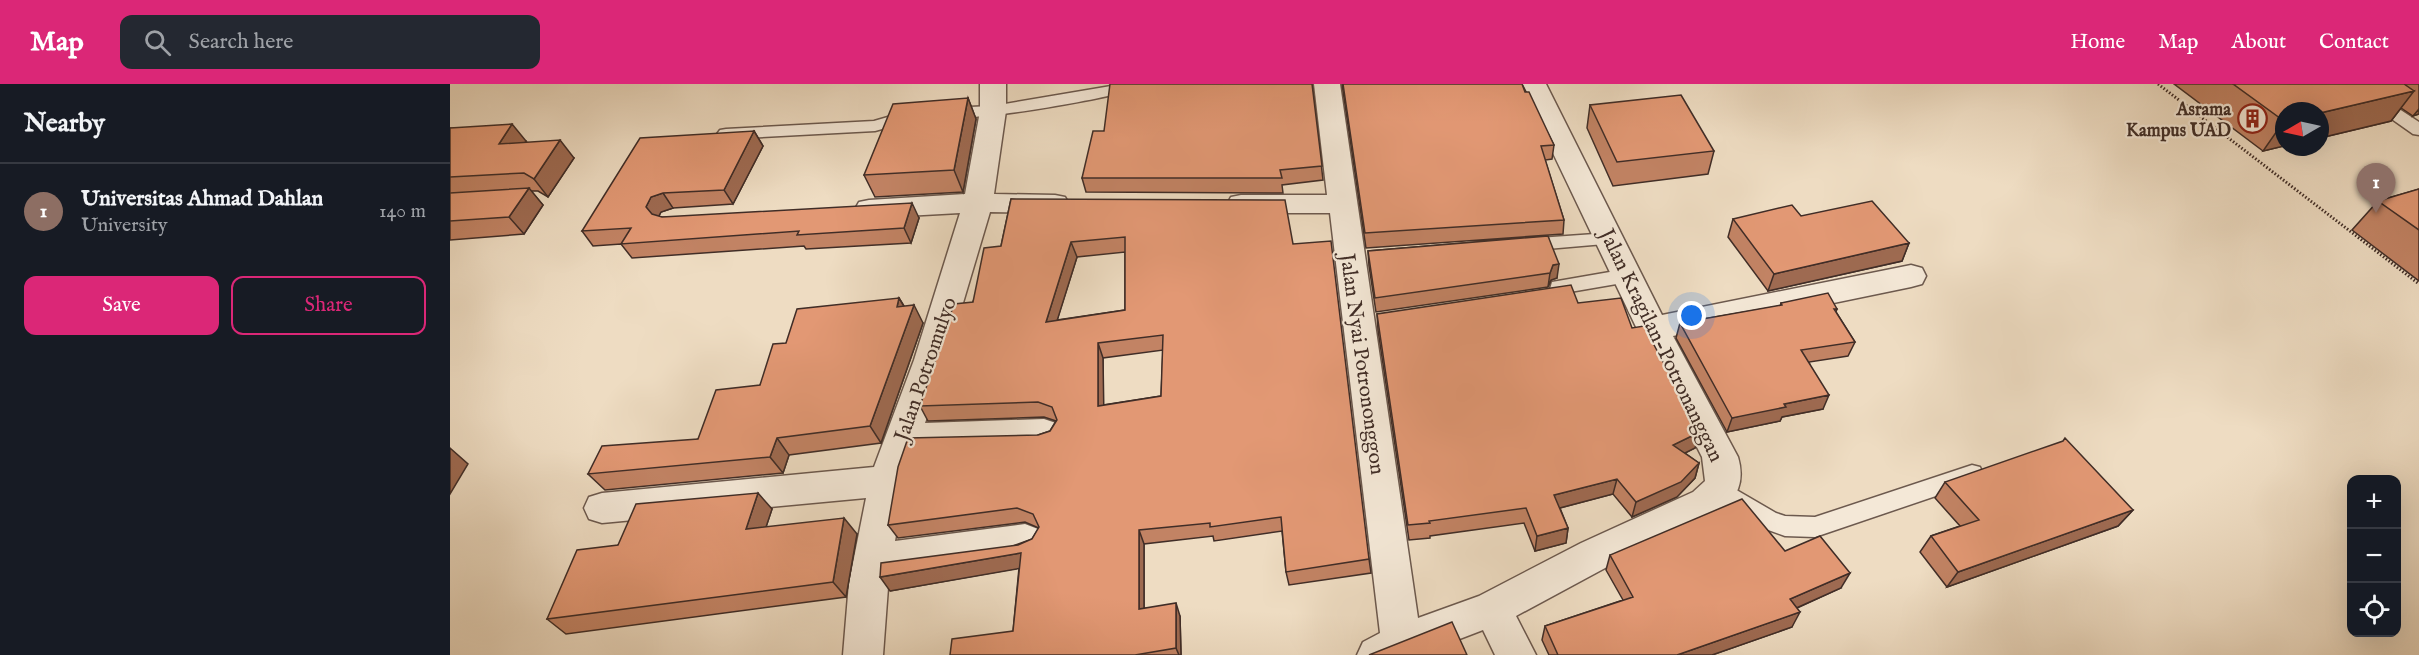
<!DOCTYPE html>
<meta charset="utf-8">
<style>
:root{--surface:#171b24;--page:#242831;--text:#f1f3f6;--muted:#9ea1a6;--line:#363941;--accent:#db2777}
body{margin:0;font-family:"IM FELL English",serif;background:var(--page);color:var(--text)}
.controls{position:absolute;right:18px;bottom:18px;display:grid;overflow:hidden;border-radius:12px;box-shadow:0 6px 24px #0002}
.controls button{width:54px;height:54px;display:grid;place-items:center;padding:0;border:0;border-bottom:2px solid var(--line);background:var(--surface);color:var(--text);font:30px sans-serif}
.compass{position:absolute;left:1825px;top:18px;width:54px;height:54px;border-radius:50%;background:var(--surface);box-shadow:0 6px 24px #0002;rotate:261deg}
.you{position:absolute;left:1242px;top:232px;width:21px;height:21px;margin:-15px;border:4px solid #fff;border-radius:50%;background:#1a73e8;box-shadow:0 0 0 9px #1a73e833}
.badge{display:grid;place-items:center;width:39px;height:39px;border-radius:50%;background:var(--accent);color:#fff;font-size:20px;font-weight:700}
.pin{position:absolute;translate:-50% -50px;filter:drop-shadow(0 2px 3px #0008)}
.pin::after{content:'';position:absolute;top:32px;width:21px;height:18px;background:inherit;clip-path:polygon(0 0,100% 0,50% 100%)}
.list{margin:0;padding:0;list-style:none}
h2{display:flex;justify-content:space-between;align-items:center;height:78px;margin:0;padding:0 24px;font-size:26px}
h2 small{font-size:20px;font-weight:400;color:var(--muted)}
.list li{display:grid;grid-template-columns:39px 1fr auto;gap:18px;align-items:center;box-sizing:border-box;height:96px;padding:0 24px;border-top:2px solid var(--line)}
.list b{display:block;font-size:22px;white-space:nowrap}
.list p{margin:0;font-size:20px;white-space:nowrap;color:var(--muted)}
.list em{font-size:20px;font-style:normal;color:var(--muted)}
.actions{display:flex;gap:12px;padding:18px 24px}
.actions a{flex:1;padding:14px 0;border:2px solid var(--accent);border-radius:12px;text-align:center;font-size:21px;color:var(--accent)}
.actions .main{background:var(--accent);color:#fff}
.icon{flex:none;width:33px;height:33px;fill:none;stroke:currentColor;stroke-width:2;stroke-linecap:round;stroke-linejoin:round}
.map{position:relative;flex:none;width:1969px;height:571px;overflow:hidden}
header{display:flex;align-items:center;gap:36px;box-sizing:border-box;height:84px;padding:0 30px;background:var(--accent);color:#fff}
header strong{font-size:28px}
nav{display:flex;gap:33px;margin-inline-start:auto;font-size:21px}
.search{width:420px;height:54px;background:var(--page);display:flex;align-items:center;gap:15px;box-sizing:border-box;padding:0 21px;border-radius:12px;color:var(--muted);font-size:22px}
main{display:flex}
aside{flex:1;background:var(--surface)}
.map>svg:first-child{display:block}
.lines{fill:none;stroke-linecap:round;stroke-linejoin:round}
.lane-casing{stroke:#6c594e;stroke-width:3}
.street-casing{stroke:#6c594e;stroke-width:3}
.path{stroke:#402d27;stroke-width:3;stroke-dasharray:1.5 2;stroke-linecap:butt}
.lane{fill:#f4e8d7;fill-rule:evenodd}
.street{fill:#f4e8d7;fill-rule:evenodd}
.wall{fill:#c28364;stroke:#402d27;stroke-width:1.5;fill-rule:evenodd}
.shaded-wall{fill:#9e6a51;stroke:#402d27;stroke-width:1.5}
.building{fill:#e29874;stroke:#402d27;stroke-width:1.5;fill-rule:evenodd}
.labels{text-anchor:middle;stroke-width:4.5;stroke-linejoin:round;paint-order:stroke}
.far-poi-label{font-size:18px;font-weight:bold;fill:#402d27;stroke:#f4e8d7;text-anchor:end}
.street-label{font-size:21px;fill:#402d27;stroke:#f4e8d7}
</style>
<header>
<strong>Map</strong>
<div class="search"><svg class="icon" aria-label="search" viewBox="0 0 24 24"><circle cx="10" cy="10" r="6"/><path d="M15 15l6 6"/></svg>Search here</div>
<nav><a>Home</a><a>Map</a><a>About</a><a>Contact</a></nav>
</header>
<main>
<aside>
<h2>Nearby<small></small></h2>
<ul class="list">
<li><span class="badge" style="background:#8d6e63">1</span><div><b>Universitas Ahmad Dahlan</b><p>University</p></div><em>140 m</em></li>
</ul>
<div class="actions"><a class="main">Save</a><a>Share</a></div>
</aside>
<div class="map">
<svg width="1969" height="571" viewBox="0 0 1969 571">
<rect width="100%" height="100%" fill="#eedcc2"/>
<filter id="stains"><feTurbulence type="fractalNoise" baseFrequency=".00333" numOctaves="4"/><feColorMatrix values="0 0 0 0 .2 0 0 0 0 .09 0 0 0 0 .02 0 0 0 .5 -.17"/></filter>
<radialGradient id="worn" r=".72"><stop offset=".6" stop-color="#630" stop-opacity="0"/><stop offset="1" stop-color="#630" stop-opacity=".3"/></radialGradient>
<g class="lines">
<defs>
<path id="lane" d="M1892 0H1911L1969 38V51L1963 50Z
M661 2 667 4 669 7 667 10C643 16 499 44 488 29L496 24 543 22Z
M462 26 468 27 470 31 468 35 425 47 276 55 270 54 267 50 270 46 276 45 424 37Z
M1159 149 1166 151 1168 155 1166 159 1073 167 1066 166 1064 161 1066 156 1073 155Z
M1177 185 1184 187 1187 192 1184 197 1120 208 1118 215 1104 218 1097 216 1094 211 1100 205 1102 198Z
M1522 381 1530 383 1533 390 1530 397 1365 453 1335 452 1310 443 1263 414 1259 407 1263 400 1271 397 1326 429 1335 432 1365 433Z"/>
<path id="street" d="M530 0H556V27L544 110 605 111 615 113 619 120 615 127 605 129 540 128 496 276 475 339 594 335 606 339 611 349 606 359 594 363 465 366 455 397 445 457 575 440 588 445 594 456 588 467 575 472 439 490 433 571H393L399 499 416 414 152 439 139 435 134 424 139 413 152 409 424 383 464 276 510 129 419 134 409 132 405 125 409 118 419 116 515 110 530 27Z
M864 0H890L968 534 1029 512 1131 459 1243 408 1255 397 1252 373 1187 245 1070 0H1096L1212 231 1461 181 1472 184 1476 192 1472 200 1461 203 1223 252 1288 373C1295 397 1288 413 1269 430L1157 483 1066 532 1086 571H1045L1033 546 968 571H907L913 558 930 549 880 129H791L781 127 777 120 781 113 791 111H877Z"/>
</defs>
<use href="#lane" class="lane-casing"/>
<use href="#street" class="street-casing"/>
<path class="path" d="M1708 0 1969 200"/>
<use href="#lane" class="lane"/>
<use href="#street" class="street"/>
</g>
<path class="wall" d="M862 0 873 96 832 101 833 109 636 108 632 94 654 47Z
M892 0H1072L1104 61 1102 75 1095 76 1114 136 1113 150 916 164Z
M1724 0H1969V30L1963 32 1951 24 1941 37 1870 54V27H1834V62L1813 67Z
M518 14 526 35 513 108 425 113 414 91Z
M1140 21 1264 67 1258 90 1163 102 1137 44Z
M0 44 76 57V58L124 74 98 113 88 107H81L93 121 74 150 0 156Z
M304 47 313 62 283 120 223 124 211 128 209 132 212 133 469 134 461 159 356 165 354 162 182 174 171 160 143 162 132 147Z
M1969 105V197L1902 146 1928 117Z
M561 115 843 160 919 475 921 489 839 501 836 488 832 447 764 457 763 452 694 460V524L730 532 731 571H500L563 547 569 484 440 507 582 455 589 444 575 438 448 454 438 441 588 351 600 347 606 337 594 333 478 337 470 322 551 162ZM675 168V226L607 236 627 173ZM713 266 711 312 653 321V274Z
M1351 132 1459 159 1452 177 1318 207 1278 153 1283 135Z
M1098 152 1107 194 1101 196 1098 203 926 228 919 182 918 167Z
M449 214 454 222 473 239 431 359 339 371 333 389 155 406 138 390 248 355 310 301 336 259Z
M1128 219 1182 244 1245 364 1235 369 1249 379 1245 394 1227 413 1182 433 1163 410 1110 424 1118 444 1116 459 1085 467 1074 439 980 452V454L959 456 928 246 927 230Z
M1331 219 1387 225 1386 228 1405 258 1398 272 1359 278 1373 325 1332 333 1330 337 1277 348 1226 254 1230 239 1330 222Z
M1495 398 1683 426 1668 442 1497 503 1470 468 1481 452 1510 442 1485 414Z
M322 425 316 443 407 450 396 513 116 550 97 535 168 461Z
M1335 467 1391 504 1347 524 1342 543 1262 571H1099L1092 556 1095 542 1173 516 1156 486 1160 471Z"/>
<path class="shaded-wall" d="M1964 7 1941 37 1870 54V29Z
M518 14 526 35 513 108 504 86Z
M1969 25V30L1963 32Z
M1834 37V62L1813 67Z
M62 40 76 57 63 77 49 60Z
M304 47 313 62 283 120 274 106Z
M110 56 124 74 98 113 84 95Z
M79 104 93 121 74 150 59 133Z
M213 109 223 124 211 128 206 137 196 123 201 113Z
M462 119 469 134 461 159 454 144Z
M621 158 627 173 602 253 596 238Z
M1459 159 1452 177 1318 207 1324 190Z
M1109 180 1107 194 1101 196 1098 203 1100 189 1103 181Z
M449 214 459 231 447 223Z
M464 221 473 239 431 359 420 342Z
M648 259 653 274 654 336 648 322Z
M1379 311 1373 325 1332 333 1330 337 1277 348 1282 334 1334 320Z
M1250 348 1245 364 1219 377 1223 361Z
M327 354 339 371 333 389 320 373Z
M0 364 18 380 0 410Z
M1249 379 1245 394 1227 413 1182 433 1186 418Z
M1167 395 1163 410 1102 426 1104 411Z
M308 409 322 425 310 461 296 445Z
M1683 426 1668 442 1497 503 1508 488Z
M394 434 407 450 396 513 383 498Z
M1118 444 1116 459 1085 467 1087 452Z
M689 446 694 460V538L689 525Z
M571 469 578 483 440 507 430 493Z
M1400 489 1391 504 1333 530 1340 515Z
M726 519 730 532 731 571H729L726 564Z
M1350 528 1342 543 1262 571H1227Z"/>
<path class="building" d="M660 0H862L872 82 830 86 832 94H632L643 47H654Z
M893 0H1072L1075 8H1079L1104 61 1091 62 1114 136 915 149Z
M1783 0H1954L1964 7 1870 29V27H1834V37Z
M1231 11 1264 67 1167 78 1140 21Z
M518 14 504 86 414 91 443 20Z
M62 40 49 60 110 56 84 95 74 89 0 93V44Z
M304 47 274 106 213 109 201 113 196 123 202 130 212 133 462 119 454 144 347 151 349 147 171 160 181 144 132 147 190 54Z
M79 104 59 133 0 137V109Z
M1969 105V146L1928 117Z
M561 115 835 116 843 160 881 157 919 475 836 488 831 433 760 443V439L689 446V525L726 519V564L685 571H500L502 555 563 547 571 469 430 493 431 479 568 461 582 455 589 443 583 430 567 424 438 441 448 383 458 354 588 351 600 347 607 336 602 323 588 318 470 322 504 220 523 218 534 164 551 162ZM675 153V226L596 238 621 158ZM713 251 711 312 648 322V259Z
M1422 117 1459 159 1324 190 1283 135 1342 121 1351 132Z
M1098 152 1109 180 1103 181 1100 189 925 214 918 167Z
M1121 201 1128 219 1171 214 1182 244 1194 242 1250 348 1223 361 1249 379 1231 398 1186 418 1167 395 1104 411 1118 444 1087 452 1076 424 979 437 980 439 958 441 927 230Z
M1378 209 1387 225H1384L1405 258 1351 266 1379 311 1334 320 1336 323 1282 334 1230 239 1332 221 1331 219Z
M449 214 447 223 464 221 420 342 327 354 320 373 138 390 152 362 248 355 266 306 310 301 323 260 336 259 347 225Z
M1615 354 1683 426 1508 488 1481 452 1529 436 1495 398 1613 357Z
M308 409 296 445 394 434 383 498 97 535 127 466 168 461 186 420Z
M1292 415 1335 467 1370 452 1400 489 1340 515 1350 528 1227 571H1108L1095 542 1183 513 1160 471Z
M1002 538 1017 571H919Z"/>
<defs>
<symbol id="building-ring" viewBox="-11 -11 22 22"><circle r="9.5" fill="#f4e8d7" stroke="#8f2418" stroke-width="1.5"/><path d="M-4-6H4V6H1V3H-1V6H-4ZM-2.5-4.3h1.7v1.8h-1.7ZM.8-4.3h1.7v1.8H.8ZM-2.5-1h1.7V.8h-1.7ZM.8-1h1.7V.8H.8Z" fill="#8f2418"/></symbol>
</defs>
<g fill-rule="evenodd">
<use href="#building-ring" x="1786" y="18" width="33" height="33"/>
</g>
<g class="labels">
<g class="far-poi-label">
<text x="1781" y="31">Asrama<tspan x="1781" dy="21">Kampus UAD</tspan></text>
</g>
<g class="street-label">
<text transform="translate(1212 261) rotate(64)" y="7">Jalan Kragilan-Potronanggan</text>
<text transform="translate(913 280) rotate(82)" y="7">Jalan Nyai Potrononggon</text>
<text transform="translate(475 285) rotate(-71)" y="7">Jalan Potromulyo</text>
</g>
</g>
<rect width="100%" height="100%" filter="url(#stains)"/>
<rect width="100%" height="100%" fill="url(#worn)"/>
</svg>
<div class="controls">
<button>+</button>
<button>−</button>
<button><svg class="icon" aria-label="locate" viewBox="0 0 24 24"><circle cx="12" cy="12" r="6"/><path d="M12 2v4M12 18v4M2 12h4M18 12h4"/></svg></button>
</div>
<svg class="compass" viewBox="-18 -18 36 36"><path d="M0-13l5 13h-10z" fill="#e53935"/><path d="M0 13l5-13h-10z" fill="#9ea1a6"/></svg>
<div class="you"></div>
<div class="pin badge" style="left:1926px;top:129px;background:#8d6e63">1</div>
</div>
</main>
